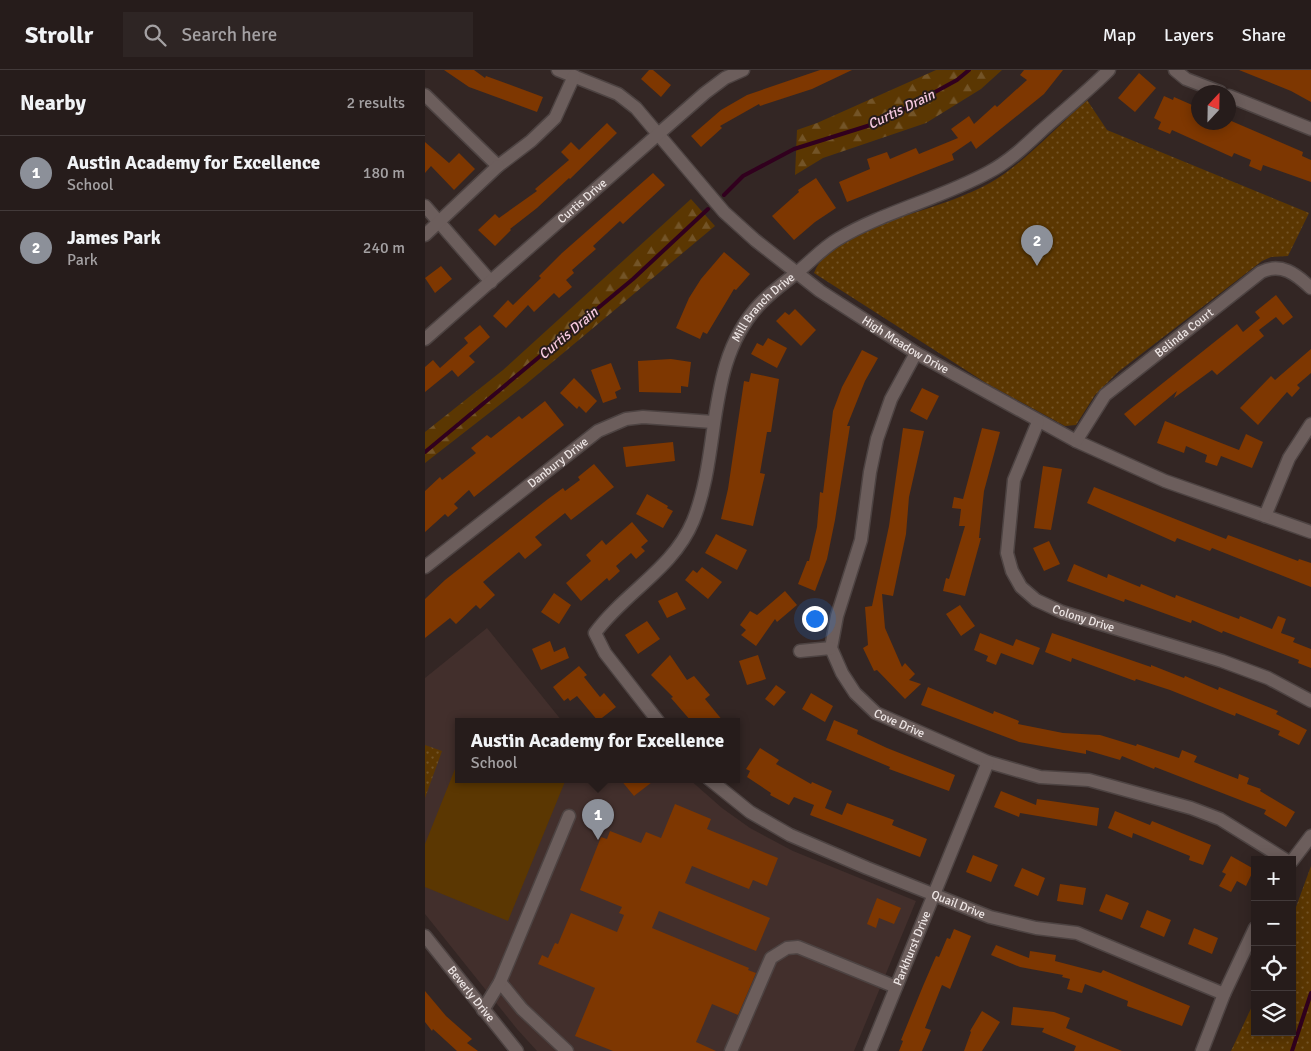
<!DOCTYPE html>
<meta charset="utf-8">
<style>
:root{--surface:#261c1b;--page:#2e2524;--text:#f1f3f6;--muted:#a4a1a3;--line:#423a3a;--accent:#8c9099}
body{margin:0;font-family:Signika,sans-serif;background:var(--page);color:var(--text)}
.controls{position:absolute;right:15px;bottom:15px;display:grid;overflow:hidden;border-radius:0px;box-shadow:0 2px 12px #0003}
.controls button{width:45px;height:45px;display:grid;place-items:center;padding:0;border:0;border-bottom:1px solid var(--line);background:var(--surface);color:var(--text);font:25px sans-serif}
.compass{position:absolute;left:766px;top:15px;width:45px;height:45px;border-radius:50%;background:var(--surface);box-shadow:0 2px 12px #0003;rotate:22deg}
.you{position:absolute;left:389px;top:548px;width:18px;height:18px;margin:-12px;border:4px solid #fff;border-radius:50%;background:#1a73e8;box-shadow:0 0 0 8px #1a73e833}
.badge{display:grid;place-items:center;width:32px;height:32px;border-radius:50%;background:var(--accent);color:#fff;font-size:16px;font-weight:700}
.pin{position:absolute;translate:-50% -41px;filter:drop-shadow(0 1px 2px #0008)}
.pin::after{content:'';position:absolute;top:26px;width:18px;height:15px;background:inherit;clip-path:polygon(0 0,100% 0,50% 100%)}
.popup{position:absolute;left:30px;top:648px;width:285px;height:65px;box-sizing:border-box;display:grid;place-content:center;border-radius:0px;background:var(--surface);filter:drop-shadow(0 1px 4px #0005);font-size:16px;white-space:nowrap;color:var(--muted)}
.popup b{font-size:19px;color:var(--text)}
.popup::after{content:'';position:absolute;left:50%;top:100%;margin-left:-10px;border:10px solid transparent;border-top-color:var(--surface)}
.list{margin:0;padding:0;list-style:none}
h2{display:flex;justify-content:space-between;align-items:center;height:65px;margin:0;padding:0 20px;font-size:21px}
h2 small{font-size:16px;font-weight:400;color:var(--muted)}
.list li{display:grid;grid-template-columns:32px 1fr auto;gap:15px;align-items:center;box-sizing:border-box;height:75px;padding:0 20px;border-top:1px solid var(--line)}
.list b{display:block;font-size:19px;white-space:nowrap}
.list p{margin:0;font-size:16px;white-space:nowrap;color:var(--muted)}
.list em{font-size:16px;font-style:normal;color:var(--muted)}
.icon{flex:none;width:28px;height:28px;fill:none;stroke:currentColor;stroke-width:2;stroke-linecap:round;stroke-linejoin:round}
.map{position:relative;flex:none;width:886px;height:981px;overflow:hidden}
header{display:flex;align-items:center;gap:30px;box-sizing:border-box;height:70px;padding:0 25px;background:var(--surface);border-bottom:1px solid var(--line)}
header strong{font-size:24px}
nav{display:flex;gap:28px;margin-inline-start:auto;font-size:18px}
.search{width:350px;height:45px;background:var(--page);display:flex;align-items:center;gap:12px;box-sizing:border-box;padding:0 18px;border-radius:0px;color:var(--muted);font-size:19px}
main{display:flex}
aside{flex:1;background:var(--surface)}
.map>svg:first-child{display:block}
.built{fill:#422f2c}
.forest{fill:url(#forest-firs)}
.park{fill:url(#park-dots)}
.pitch{fill:#5b3702}
.lines{fill:none;stroke-linecap:round;stroke-linejoin:round}
.stream{stroke:#31001e;stroke-width:4}
.building{fill:#7e3701}
.minor-casing{stroke:#4d4342;stroke-width:15}
.minor{stroke:#6c5e5c;stroke-width:12}
.labels{text-anchor:middle;stroke-width:4;stroke-linejoin:round;paint-order:stroke}
.street-label{font-size:12px;fill:#eee6e5;stroke:#281d1b}
.water-label{font-size:14px;font-style:italic;fill:#f8cbe1;stroke:#281d1b}
</style>
<header>
<strong>Strollr</strong>
<div class="search"><svg class="icon" aria-label="search" viewBox="0 0 24 24"><circle cx="10" cy="10" r="6"/><path d="M15 15l6 6"/></svg>Search here</div>
<nav><a>Map</a><a>Layers</a><a>Share</a></nav>
</header>
<main>
<aside>
<h2>Nearby<small>2 results</small></h2>
<ul class="list">
<li><span class="badge">1</span><div><b>Austin Academy for Excellence</b><p>School</p></div><em>180 m</em></li>
<li><span class="badge">2</span><div><b>James Park</b><p>Park</p></div><em>240 m</em></li>
</ul>
</aside>
<div class="map">
<svg width="886" height="981" viewBox="0 0 886 981">
<defs>
<pattern id="forest-firs" width="22" height="20" patternUnits="userSpaceOnUse" patternTransform="scale(1.25)"><rect width="22" height="20" fill="#5b3702"/><path d="M5 1l3.5 6h-7zM16 11l3.5 6h-7z" fill="#735427"/></pattern>
<pattern id="park-dots" width="8" height="8" patternUnits="userSpaceOnUse" patternTransform="scale(1.25)"><rect width="8" height="8" fill="#5b3702"/><path d="M2 2h.1M6 6h.1" fill="none" stroke="#735427" stroke-width="1.8" stroke-linecap="round"/></pattern>
</defs>
<rect width="100%" height="100%" fill="#332624"/>
<path class="built" d="M62 558 137 651H34V709H264L297 738 325 758 368 781 491 831 429 981H112L92 959 0 844V608Z"/>
<path class="forest" d="M511 0H577L556 19 501 53 398 88 370 105 372 60 392 53Z
M266 129 290 156 100 315 0 393V362L78 300Z"/>
<path class="park" d="M662 30 682 60 884 143 863 186 846 187 837 191 693 302 670 325 651 355 640 356 561 313 389 203C397 182 418 171 437 162 481 142 540 132 579 104 606 85 636 53 662 30Z
M0 675 17 681 0 728Z
M886 796V981H806L830 930V962H867V848Z"/>
<path class="pitch" d="M34 689V709H141L83 851 0 817V774Z"/>
<g class="lines">
<path class="stream" d="M299 125 318 106 369 79 455 52 532 10 544 0
M0 382 208 209 283 139
M867 981 886 923"/>
</g>
<path class="building" d="M19 0H49L60 8 61 6 118 27 112 42 44 17Z
M224 0H228L246 15 236 27 216 9Z
M395 0H427L387 19 335 36 334 34 295 56 297 58 276 77 266 66 296 40 322 25Z
M599 0H638L619 24 551 79 546 71 527 84 529 90 422 132 414 112 445 99 442 89 462 82 465 89 491 78 494 84 533 68 526 59 544 46 549 54 570 35 572 37 602 10 595 5Z
M814 0H886V32L866 21Z
M714 3 731 18 710 42 693 28Z
M739 26 748 30 749 27 774 38V52H804V50L878 82 877 86 886 90V112L838 95 836 101 824 96 826 90 809 83 807 87 747 60 745 64 733 59 736 52 729 48Z
M182 53 192 63 145 109 144 108 112 138 85 159 86 160 70 176 53 160 70 144 74 148 112 121 110 119 144 90 136 82 146 72 154 80Z
M0 72 24 93 34 83 50 99 29 120 6 96 0 103Z
M228 103 240 115 198 154 195 151 168 176 171 179 147 200 149 203 141 210 147 217 134 228 129 223 109 242 103 235 81 258 68 246 83 230 88 235 116 208 114 206 137 183Z
M391 108 411 138 390 152 369 170 347 146 374 122 373 120Z
M299 182 325 204 311 220 309 219 282 264 278 262 275 269 251 258 264 228 276 209Z
M16 196 27 209 10 223 0 208Z
M851 225 868 247 858 255 851 247 834 260 839 266 792 305 787 300 749 328 752 321 710 356 699 344 812 254 818 262 835 248 830 242Z
M370 239 391 260 376 276 351 251 360 242 364 245Z
M55 255 65 267 44 286 50 292 33 307 27 300 0 322V297L8 290 15 298 43 273 39 268Z
M343 268 362 278 352 298 326 284 332 273 338 276Z
M886 279V303L872 315 875 318 867 327 862 322 833 355 815 338 846 306 850 310Z
M437 280 453 288 440 311 422 356H425L410 450 402 489 390 521 373 514 382 491H384L392 457 395 422 398 423 408 341 417 317Z
M246 289 266 292 263 317 256 316V323L214 322 213 291Z
M186 293 196 319 190 322 192 328 178 333 166 300Z
M326 303 354 309 346 362H342L335 403 340 404 328 456 296 449 303 419 319 311 324 312Z
M149 308 172 331 161 343 154 336 152 339 135 323Z
M497 318 514 326 502 350 485 341Z
M120 331 139 355 49 427 44 420 29 434 33 438 23 447 20 444 0 462V421L15 407 17 410 51 383 46 378 62 365 66 368 94 346 97 349Z
M740 351 814 380 821 364 838 372 827 398 796 386 792 396 780 392 782 385 761 376 759 383 732 373Z
M478 358 499 361 484 427 481 464 468 526 457 524 460 558 477 597 480 593 490 604 484 610 496 614 480 629 452 600 449 601 438 578 443 575 440 537 447 536 464 456Z
M557 358 575 362 559 421 554 468H556L540 526 518 521 521 508 524 509 540 456H534L536 439 527 438 529 427 538 429Z
M248 372 250 391 201 397 198 377Z
M169 394 189 417 146 450 140 443 110 467 117 475 100 489 94 482 58 512 70 525 55 539 51 535 31 554 25 548 0 568V529L20 510 123 429 138 418 140 421 155 410 153 407Z
M618 396 637 399 626 460 609 458Z
M669 417 801 469 803 465 873 491 874 489 886 493V517L787 478 785 481 752 468 750 472 662 433Z
M222 424 243 436 242 438 248 441 238 458 211 444Z
M207 452 223 471 216 477 220 481 211 489 206 483 191 496 195 501 184 511 182 508 156 531 141 513 166 491 161 485 177 470 181 475Z
M291 464 322 480 312 500 280 483Z
M624 471 635 494 619 501 608 478Z
M649 494 682 508 683 504 715 517 716 514 750 528 751 525 814 549 815 546 847 559 853 546 861 549 856 563 870 568 868 572 886 579V598L873 593 874 590 798 561 797 563 767 550 766 553 700 529 699 532 642 511Z
M277 497 297 512 283 529 260 510 268 500 272 503Z
M360 521 372 535 352 552 350 549 331 576 316 565 321 560 315 555 325 541 332 545Z
M252 522 261 539 242 548 233 531Z
M129 523 146 535 134 554 116 542Z
M535 535 550 556 536 566 521 544Z
M222 551 235 569 213 584 200 565Z
M555 563 588 576 591 569 615 578 608 595 576 583 571 595 561 591 563 586 549 580Z
M627 563 726 597V595L759 608 760 606 793 620 794 617 853 641 851 644 882 660 874 675 853 665 855 661 811 643 810 646 745 620 711 609 710 611 647 588 646 592 620 582Z
M125 571 129 582 140 577 144 588 116 600 107 579Z
M245 585 262 610 269 606 285 625 280 629 298 651H266L246 628 248 627 226 605Z
M333 585 341 609 322 615 314 591Z
M154 596 162 605 159 607 175 627 179 623 191 637 173 651 152 626 145 631 143 628 139 631 128 617Z
M351 615 361 622 349 636 340 629Z
M503 617 568 644 569 641 594 651 593 654 638 663 675 665 711 676 712 674 754 688 757 680 772 686 769 692 813 709 814 704 824 708 822 714 836 719 835 721 870 742 861 757 839 744 841 740 730 697 729 699 697 686 695 690 661 680V684L594 672 496 635Z
M386 623 408 636 400 652 377 639Z
M409 650 433 660 432 664 462 678 530 705 524 721 464 699 465 697 401 670Z
M335 678 354 690 351 694 386 714 387 712 407 721 400 738 417 745 422 733 469 750 467 755 502 769 495 787 385 745 389 735 369 727 364 735 345 725 346 723 322 707 325 701 321 699Z
M195 709H231L209 726Z
M576 721 611 735 612 729 674 738 672 756 595 743 594 747 569 737Z
M250 734 286 749 282 759 353 788 342 816 328 810 324 819 267 796 260 813 345 848 331 881 234 841 227 858 324 898 323 900 331 903 313 945 287 934 271 972 291 981H188L150 966 170 918 113 894 117 885 123 888 130 873 133 874 146 843 192 862 199 845 194 843 197 837 155 820 176 767 182 769 185 761 216 773 221 762 236 768Z
M690 741 725 755 727 751 786 775 778 795 764 790 765 786 708 763 707 768 683 758Z
M548 785 573 795 566 812 541 802Z
M806 786 829 799 821 816 812 811 806 822 794 816 801 804 797 802Z
M597 798 620 808 613 826 589 816Z
M635 814 661 818 658 835 632 831Z
M681 824 704 833 697 850 674 841Z
M452 828 476 838 469 854 454 848 451 858 442 854Z
M722 840 746 850 739 867 715 857Z
M769 858 793 868 787 884 763 874Z
M529 859 546 866 525 919 517 915 500 958 506 960 497 981H474L478 971 476 970 498 916 511 886 514 887 522 868 525 869Z
M571 875 604 888 605 881 631 885 630 891 676 903 678 900 765 936 757 956 702 936 703 931 660 914 657 923 642 919 645 909 637 907 638 905 595 897 566 885Z
M0 921 21 946 47 969 42 973 53 981H32L8 959 7 961 0 952Z
M588 937 629 942 645 948 641 958 697 981H649L651 976 617 962 619 958 586 955Z
M557 941 575 952 557 981H539L546 962 545 961Z"/>
<g class="lines">
<defs>
<g id="minor">
<path id="s1" d="M133 0 193 24 211 38 299 142 330 170 395 221 491 283 651 371 740 411 886 462"/>
<path d="M750 0 761 9 795 22"/>
<path d="M0 25 73 96 106 71 130 48 149 6"/>
<path d="M804 26 886 59"/>
<path d="M0 136 66 212"/>
<path d="M0 165 73 96"/>
<path id="s2" d="M0 269 280 23 300 8 318 0"/>
<path id="s3" d="M491 283 466 329 452 369 445 402 436 470 412 546 406 578 417 603 430 623 451 643 563 692 615 707 664 710 766 738 795 749 861 790"/>
<path id="s4" d="M613 352 589 410 582 483 587 501 596 517 611 530 637 542 797 591 843 608 886 631"/>
<path id="s5" d="M651 371 680 325 836 202C856 192 871 204 886 218"/>
<path d="M840 446 864 388 886 354"/>
<path id="s6" d="M0 497 173 361 201 349 218 347 288 352"/>
<path d="M375 581 406 578"/>
<path id="s7" d="M233 651 180 583 170 563C200 522 248 499 268 451 297 380 279 293 335 234 347 221 362 211 375 200 387 190 399 177 413 169 460 141 515 129 564 102 583 92 599 77 615 62 638 41 662 22 684 0"/>
<path id="s8" d="M284 709 325 742 365 765 442 798 565 847 611 858 652 863 799 924"/>
<path d="M867 791 886 766"/>
<path id="s9" d="M0 866 92 981"/>
<path d="M75 912 97 939 142 981"/>
<path d="M58 940 75 912 144 746"/>
<path d="M306 981 346 888 362 878 373 877 471 917"/>
<path id="s10" d="M445 981 563 692"/>
<path d="M777 981 799 924 830 858"/>
</g>
</defs>
<use href="#minor" class="minor-casing"/>
<use href="#minor" class="minor"/>
</g>
<g class="labels">
<g class="street-label">
<text dy="4" stroke="none"><textPath href="#s2" startOffset="209">Curtis Drive</textPath></text>
<text dy="4" stroke="none"><textPath href="#s7" startOffset="488">Mill Branch Drive</textPath></text>
<text dy="4" stroke="none"><textPath href="#s5" startOffset="155">Belinda Court</textPath></text>
<text dy="4" stroke="none"><textPath href="#s1" startOffset="449">High Meadow Drive</textPath></text>
<text dy="4" stroke="none"><textPath href="#s6" startOffset="169">Danbury Drive</textPath></text>
<text dy="4" stroke="none"><textPath href="#s4" startOffset="244">Colony Drive</textPath></text>
<text dy="4" stroke="none"><textPath href="#s3" startOffset="415">Cove Drive</textPath></text>
<text dy="4" stroke="none"><textPath href="#s8" startOffset="281">Quail Drive</textPath></text>
<text dy="4" stroke="none"><textPath href="#s10" startOffset="111">Parkhurst Drive</textPath></text>
<text dy="4" stroke="none"><textPath href="#s9" startOffset="74">Beverly Drive</textPath></text>
</g>
<g class="water-label">
<text transform="translate(476 39) rotate(-26)" y="5">Curtis Drain</text>
<text transform="translate(143 263) rotate(-40)" y="5">Curtis Drain</text>
</g>
</g>
</svg>
<div class="controls">
<button>+</button>
<button>−</button>
<button><svg class="icon" aria-label="locate" viewBox="0 0 24 24"><circle cx="12" cy="12" r="6"/><path d="M12 2v4M12 18v4M2 12h4M18 12h4"/></svg></button>
<button><svg class="icon" aria-label="layers" viewBox="0 0 24 24"><path d="M12 4l9 5-9 5-9-5zM3 14l9 5 9-5"/></svg></button>
</div>
<svg class="compass" viewBox="-18 -18 36 36"><path d="M0-13l5 13h-10z" fill="#e53935"/><path d="M0 13l5-13h-10z" fill="#a4a1a3"/></svg>
<div class="you"></div>
<div class="pin badge" style="left:173px;top:770px">1</div>
<div class="popup"><b>Austin Academy for Excellence</b>School</div>
<div class="pin badge" style="left:612px;top:196px">2</div>
</div>
</main>
